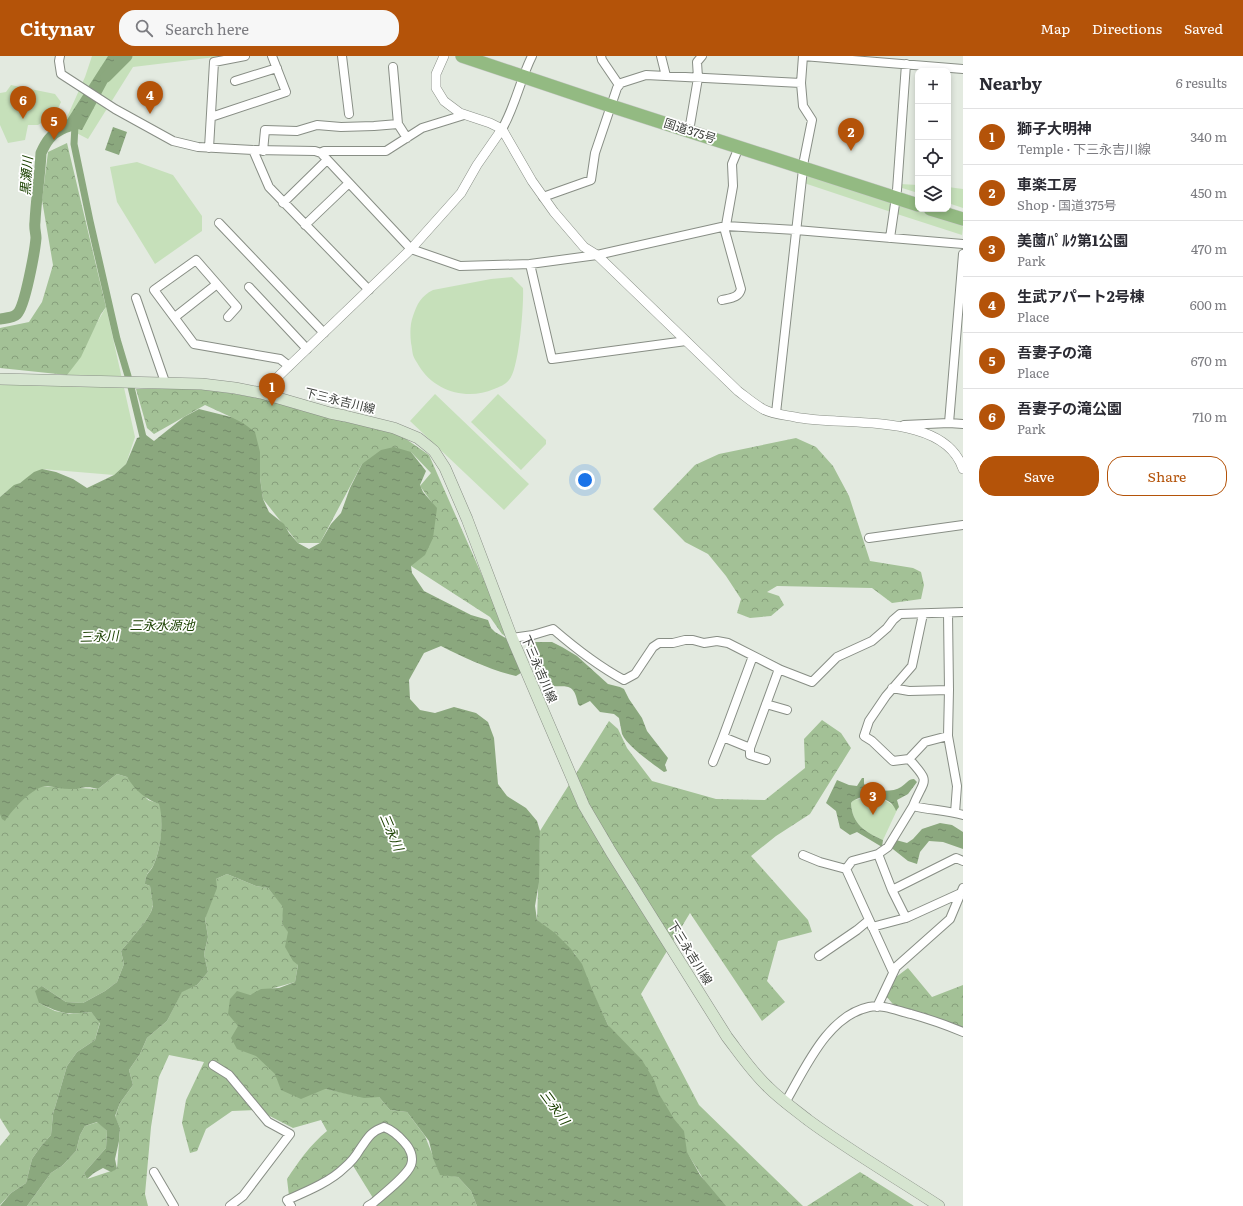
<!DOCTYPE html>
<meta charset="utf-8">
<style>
:root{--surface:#fff;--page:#f7f7f7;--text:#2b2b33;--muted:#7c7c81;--line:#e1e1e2;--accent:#b45309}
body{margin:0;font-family:Literata,"Noto Sans JP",serif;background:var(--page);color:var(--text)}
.controls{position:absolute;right:12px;top:12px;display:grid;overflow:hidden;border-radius:8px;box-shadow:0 2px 6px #0003}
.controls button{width:36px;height:36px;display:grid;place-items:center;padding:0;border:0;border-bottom:1px solid var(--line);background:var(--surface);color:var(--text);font:20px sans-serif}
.you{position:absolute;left:585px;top:424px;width:14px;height:14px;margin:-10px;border:3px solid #fff;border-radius:50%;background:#1a73e8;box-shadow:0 0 0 6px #1a73e833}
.badge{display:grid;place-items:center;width:26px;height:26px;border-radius:50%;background:var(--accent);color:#fff;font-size:13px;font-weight:700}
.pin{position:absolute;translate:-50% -33px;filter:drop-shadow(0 1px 2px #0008)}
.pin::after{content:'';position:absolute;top:21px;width:14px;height:12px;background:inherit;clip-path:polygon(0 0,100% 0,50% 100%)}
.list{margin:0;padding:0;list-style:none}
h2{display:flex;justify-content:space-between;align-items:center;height:52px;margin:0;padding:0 16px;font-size:17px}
h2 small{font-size:13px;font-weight:400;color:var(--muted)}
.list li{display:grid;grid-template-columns:26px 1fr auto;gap:12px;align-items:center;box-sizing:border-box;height:56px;padding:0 16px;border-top:1px solid var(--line)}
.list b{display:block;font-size:15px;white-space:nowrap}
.list p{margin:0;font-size:13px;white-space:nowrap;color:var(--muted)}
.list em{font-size:13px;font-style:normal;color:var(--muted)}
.actions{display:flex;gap:8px;padding:12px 16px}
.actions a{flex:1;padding:9px 0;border:1px solid var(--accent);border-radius:16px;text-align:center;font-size:14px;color:var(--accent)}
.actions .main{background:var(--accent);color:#fff}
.icon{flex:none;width:22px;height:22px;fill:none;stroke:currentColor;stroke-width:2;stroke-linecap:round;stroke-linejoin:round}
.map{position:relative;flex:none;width:963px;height:1150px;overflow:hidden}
header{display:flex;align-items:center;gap:24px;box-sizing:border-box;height:56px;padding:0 20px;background:var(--accent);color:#fff}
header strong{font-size:19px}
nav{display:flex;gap:22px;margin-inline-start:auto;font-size:14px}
.search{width:280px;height:36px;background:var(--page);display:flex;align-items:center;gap:10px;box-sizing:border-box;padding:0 14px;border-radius:16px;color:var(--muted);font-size:15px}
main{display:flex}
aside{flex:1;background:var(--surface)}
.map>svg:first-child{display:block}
.green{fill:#c6e0ba}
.forest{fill:url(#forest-crowns)}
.water{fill:url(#water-ripples)}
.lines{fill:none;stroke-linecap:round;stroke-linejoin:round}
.canal{stroke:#8ba87e;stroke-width:7}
.river{stroke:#8ba87e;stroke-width:11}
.minor-casing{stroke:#888e85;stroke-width:10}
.tertiary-casing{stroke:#888e85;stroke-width:10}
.secondary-casing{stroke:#888e85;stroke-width:12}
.trunk-casing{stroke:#c8c9c8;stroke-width:14}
.minor{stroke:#fff;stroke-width:8}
.tertiary{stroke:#fff;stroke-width:9}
.secondary{stroke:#d6e5d0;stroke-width:11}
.trunk{stroke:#93ba82;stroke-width:13}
.labels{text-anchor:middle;stroke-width:3.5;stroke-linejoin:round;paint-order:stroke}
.street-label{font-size:12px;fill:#3a3d39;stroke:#fff}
.water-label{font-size:13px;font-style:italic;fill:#1b4101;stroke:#fff}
</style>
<header>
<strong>Citynav</strong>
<div class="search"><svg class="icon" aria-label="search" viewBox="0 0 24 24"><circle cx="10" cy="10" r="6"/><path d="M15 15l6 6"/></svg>Search here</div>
<nav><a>Map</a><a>Directions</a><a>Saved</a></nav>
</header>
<main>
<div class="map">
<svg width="963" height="1150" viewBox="0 0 963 1150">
<defs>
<pattern id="forest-crowns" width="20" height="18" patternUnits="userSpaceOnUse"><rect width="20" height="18" fill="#a3c196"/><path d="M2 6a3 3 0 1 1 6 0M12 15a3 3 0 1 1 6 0" fill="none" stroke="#869e7b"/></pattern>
<pattern id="water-ripples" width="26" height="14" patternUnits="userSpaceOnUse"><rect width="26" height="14" fill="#8ba87e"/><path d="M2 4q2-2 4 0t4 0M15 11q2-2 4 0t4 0" fill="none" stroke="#738a68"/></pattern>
</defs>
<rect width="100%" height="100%" fill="#e3eae0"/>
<path class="green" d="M92 0H224L133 11 88 83 63 70 85 21Z
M11 29 55 38 61 46 56 57 38 69H28L25 84 8 87 0 69V37L6 36Z
M137 106 173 119 202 160V175L155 208 117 146 110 111Z
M809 118 891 144V156L804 127 805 121Z
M900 128 918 129V137L899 131Z
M948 131 963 133V152L948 147Z
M901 148 961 168 963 171 962 179 897 158 898 150Z
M512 221 523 232C524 248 519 314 509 324 505 329 499 331 494 333 467 345 434 335 419 310 417 306 414 303 413 299 412 295 412 291 411 287 410 278 410 268 413 260 417 248 421 240 433 234L491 223Z
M106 251 135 381 126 408 114 419 42 413 7 435 0 441V326L67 319Z
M435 338 529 428 504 454 410 365Z
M498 338 546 384V388L521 414 471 366Z
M872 741C883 743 890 745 897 754L883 784C865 776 852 768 851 747L854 744Z"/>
<path class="forest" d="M67 87 106 251 101 258 81 301 67 319 0 312V272L29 266 42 246 53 209 42 144 48 96Z
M193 331 259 342 393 374 429 399 510 583 502 578 490 561 411 510 433 448 420 430 431 417 411 396 362 408 320 487H298L263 443 260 422 231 361 205 349 154 378 147 372 136 333Z
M796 382 816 391 833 410 849 440 870 505 913 512 921 516 924 529 921 543 892 547 872 532 777 530 767 536 779 540 784 549 771 560 750 562 737 557 741 543 726 520 708 498 685 486 653 453 695 409 719 398Z
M822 664 841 677 851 692 810 758 776 780 751 800 808 864 812 876 778 885 767 925 785 946 762 965 690 857 641 938 699 1049 803 1150H720L608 969 575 898 537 864 540 775 609 665 618 673 627 692 652 725 716 743 765 744 805 712 804 683Z
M117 718 127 721 148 744 160 748C164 765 161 792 154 808 150 817 146 815 145 828L150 830 153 849 151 856 145 866 121 895 124 908 117 926 105 935 83 947 66 946 42 930 39 947 55 955 70 958 91 956 100 966 95 984 77 996 67 1010 53 1058 51 1079 41 1090 32 1103 26 1127 11 1137 0 1149V1090L10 1078 0 1062V728L98 733Z
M227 818 256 830 268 832 284 851 282 868 288 875 298 909 295 926 250 939 325 1033 359 1040 379 1041 390 1054 407 1056 425 1080 440 1118 458 1121 471 1135 477 1150H362L373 1142 352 1108 289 1140 287 1123C299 1105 310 1089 327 1075L321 1064 293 1072 258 1054 232 1055 206 1073 197 1095 190 1097 182 1067 186 1044 204 1006 169 999 159 1021 151 1071 145 1138 148 1150H27L51 1117 63 1109 76 1095 80 1079 85 1070 98 1066 107 1075 106 1092 84 1117 87 1123 117 1113 120 1072 115 1061 120 1047 133 1029 129 1014 140 998 147 982 167 965 182 935 197 929 208 916 204 898 208 881 205 863 216 823Z
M908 912 932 941 963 929V976L898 954 886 940 896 921Z
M860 1116 914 1150H807Z"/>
<path class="water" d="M108 0H123L121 1 82 74 63 70Z
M113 71 127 76 119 99 105 94Z
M199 353 231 361 243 367 255 376 260 396V422L263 443 269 456 284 468 289 477 298 487 309 493 320 487 331 468 341 457 350 432 362 408 381 394 394 391 411 396 426 415 420 429 423 436 437 452 433 482 425 499 411 510 412 517 424 535 471 559 488 564 491 572 495 576 511 585 524 615 516 620C490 614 465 602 441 590L424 597 409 624 410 643 420 654 435 657 454 651 476 657 488 666 494 682 498 728 507 740 526 752 537 765 540 775 539 826 535 850 537 864 555 877 571 893 582 908 591 931 608 969 642 1004 654 1024 659 1038 674 1063 684 1075 687 1096 700 1119 726 1150H477L471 1135 458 1121 440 1119 433 1102 429 1085 407 1056 390 1054 379 1041 364 1042 325 1033 301 1043 281 1034 275 1018 256 1000 237 993 231 982 238 970 228 958 230 943 237 935 250 939 261 933 279 932 295 926 298 909 293 905 285 891 288 876 282 868 283 851 268 832 256 830 227 818 216 823 217 832 205 863 208 881 204 898 208 916 197 929 182 936 167 965 147 982 140 998 129 1014 133 1029 120 1047 115 1060 120 1072 119 1085 115 1103 117 1113 111 1116 103 1112 94 1117 87 1123 84 1117 106 1092 107 1075 97 1066 85 1070 80 1079 76 1095 63 1109 51 1117 27 1150H0L11 1137 26 1127 32 1103 41 1090 51 1079 53 1058 67 1010 77 996 95 984 100 967 91 956C67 959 62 958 39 947L35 935 42 930 66 946 83 947 105 935 117 926 124 908 121 895 145 866 151 856 153 850 150 830 145 828C146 815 150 818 154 808 161 792 164 764 159 748 145 743 135 734 127 721L117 718 98 733C86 729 81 733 70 733 62 733 56 731 48 730 34 729 12 754 5 765L2 763 0 758V441L14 429 20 427 34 416 42 413 56 416 73 423 87 432 114 419 126 408 137 382 146 379 154 385 184 361Z
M535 586H552L562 591 577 600 608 628 620 631 624 633 629 643 642 662 647 675 668 702 665 709 667 715 664 716C653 708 627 690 622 678 621 673 620 667 619 662L614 658 600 656 590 645 580 650 578 648C573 620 561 636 544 627L528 590Z
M862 722H864V728C871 736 892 737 901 731 906 728 908 723 914 723L917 726 908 738 897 744 899 751 896 755C895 752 893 749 891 747 881 739 859 738 851 747 852 768 865 776 883 784L882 791 857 776 850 779 840 772 836 755 826 747 837 724 849 729 857 730Z
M940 767 952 769 963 776V793L943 786 929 785 920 796 917 808 908 805 889 790 896 784 907 787 913 783 922 773Z"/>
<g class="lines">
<path class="canal" d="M75 69 74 88 90 165 117 283 128 320
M131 331 143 381"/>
<path class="river" d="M106 21 127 0
M0 263C6 262 13 262 17 258 25 251 35 194 36 182 36 177 34 172 35 166 36 143 40 120 41 97 46 86 51 78 62 73 70 69 73 71 78 63"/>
<defs>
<path id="minor" d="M60 0 59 5 61 18 115 53 173 85 198 91 253 94 315 95 321 97 411 193 460 210 530 208 597 199 726 170 796 174 963 188
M342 0 349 58
M601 0 602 4 619 29
M661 0 666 20
M803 0 963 13
M393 11 398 68
M235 25 277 12
M211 61 286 36 272 0
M502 73C515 51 520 24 532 0
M689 75 698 22 697 6 702 0
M209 92 214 6 245 0
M253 94 269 131 369 234
M263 95 265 74 297 75 317 69 341 71 374 70 398 68 407 82
M321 97 324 95H386L422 72 464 59
M543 141 591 124 595 97 617 32 621 27 646 19 801 27
M283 147 327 104
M219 167 324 277
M305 169 349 127
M890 182 897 134 906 8
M530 208 552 303 686 285
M249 231 307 293
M136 242 165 326
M722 244C730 242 739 242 741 233L725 175 733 130 732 108 739 91
M175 261 217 228
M228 261 237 251 196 204 154 234 194 288 280 303 289 310
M776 357 804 104 812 64 803 50 801 27 803 0
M949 367 963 198
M904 369 949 367 963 368
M869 482 963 469
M948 557 949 634 948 680 957 730 955 757
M923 558 912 610 886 640 869 665 864 680 872 685 893 705 909 703C932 728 924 722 913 750 929 754 946 754 963 759
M512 582 533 579 553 573C575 592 598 610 624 624L635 618 653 591 659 587H673L685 584H693L704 587 717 585 728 587 781 614 812 626 837 601 872 585 887 572 893 564 900 558 963 556
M753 600 723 681 750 692 779 613
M892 632 909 635 949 634
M766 648 787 654
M750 692V699L766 704
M909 703 925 686 948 680
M713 706 723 681
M878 798 888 791 913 750
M803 799 820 806 846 813
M892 834 906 862
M872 871 906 862 961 837
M819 900 857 874 869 864
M893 916 846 813 852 805 878 798 892 834 956 802 963 805
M877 951 896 911 950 863 963 832
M213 1009 229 1019 268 1066 290 1078 243 1140 230 1150
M785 1047C805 1013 827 960 869 951 883 948 898 955 911 958 929 963 946 969 963 976
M154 1116 174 1150
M291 1150 287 1144C305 1136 330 1126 344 1112 350 1107 356 1100 360 1093 368 1082 370 1076 384 1071 392 1074 398 1079 404 1086 410 1092 414 1101 411 1109 407 1120 382 1139 373 1147L368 1150"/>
<path id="tertiary" d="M444 0 436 18V32L444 45 460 57 490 67 502 73 532 125 554 156 584 191 597 199 738 335C746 341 754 348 763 353 771 358 785 359 795 361 842 371 944 355 963 413
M261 337 411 193 461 137 477 109 502 73"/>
<path id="secondary" d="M0 323 202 328 235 332 261 337 330 357 345 360 394 372 418 382 428 390 434 395 445 412 467 463 512 582 584 750 611 796 727 981C740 998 752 1016 768 1031 780 1043 794 1053 808 1064 850 1095 895 1121 939 1150"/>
<path id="trunk" d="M462 0 611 50 918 149
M930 153 963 163"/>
</defs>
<use href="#minor" class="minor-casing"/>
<use href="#tertiary" class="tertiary-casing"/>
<use href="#secondary" class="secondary-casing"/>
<use href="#trunk" class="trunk-casing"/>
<use href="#minor" class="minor"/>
<use href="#tertiary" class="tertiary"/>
<use href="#secondary" class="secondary"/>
<use href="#trunk" class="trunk"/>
</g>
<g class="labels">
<g class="street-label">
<text transform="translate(690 75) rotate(18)" y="4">国道375号</text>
<text transform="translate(340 345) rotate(14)" y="4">下三永吉川線</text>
<text transform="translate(539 613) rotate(67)" y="4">下三永吉川線</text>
<text transform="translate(690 897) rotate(58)" y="4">下三永吉川線</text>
</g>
<g class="water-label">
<text transform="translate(26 120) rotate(-86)" y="5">黒瀬川</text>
<text x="162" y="574">三永水源池</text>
<text transform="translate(99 580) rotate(-2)" y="5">三永川</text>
<text transform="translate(392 776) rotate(67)" y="5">三永川</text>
<text transform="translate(555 1051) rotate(54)" y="5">三永川</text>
</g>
</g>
</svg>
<div class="controls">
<button>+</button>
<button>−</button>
<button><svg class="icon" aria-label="locate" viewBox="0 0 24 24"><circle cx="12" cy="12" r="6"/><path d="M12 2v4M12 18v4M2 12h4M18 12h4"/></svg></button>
<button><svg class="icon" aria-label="layers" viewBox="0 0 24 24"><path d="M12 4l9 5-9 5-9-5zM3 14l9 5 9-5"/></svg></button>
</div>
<div class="you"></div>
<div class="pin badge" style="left:272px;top:350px">1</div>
<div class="pin badge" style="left:851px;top:95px">2</div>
<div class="pin badge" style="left:873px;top:759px">3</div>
<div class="pin badge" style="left:150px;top:58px">4</div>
<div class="pin badge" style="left:54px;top:84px">5</div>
<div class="pin badge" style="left:23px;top:63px">6</div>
</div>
<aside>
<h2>Nearby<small>6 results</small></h2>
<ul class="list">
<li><span class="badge">1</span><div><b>獅子大明神</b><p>Temple · 下三永吉川線</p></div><em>340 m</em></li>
<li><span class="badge">2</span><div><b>車楽工房</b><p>Shop · 国道375号</p></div><em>450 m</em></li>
<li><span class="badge">3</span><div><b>美薗ﾊﾟﾙｸ第1公園</b><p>Park</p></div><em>470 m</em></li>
<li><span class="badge">4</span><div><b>生武アパート2号棟</b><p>Place</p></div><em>600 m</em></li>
<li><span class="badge">5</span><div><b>吾妻子の滝</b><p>Place</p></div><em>670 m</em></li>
<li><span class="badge">6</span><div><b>吾妻子の滝公園</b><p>Park</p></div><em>710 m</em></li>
</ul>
<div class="actions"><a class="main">Save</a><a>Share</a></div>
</aside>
</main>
